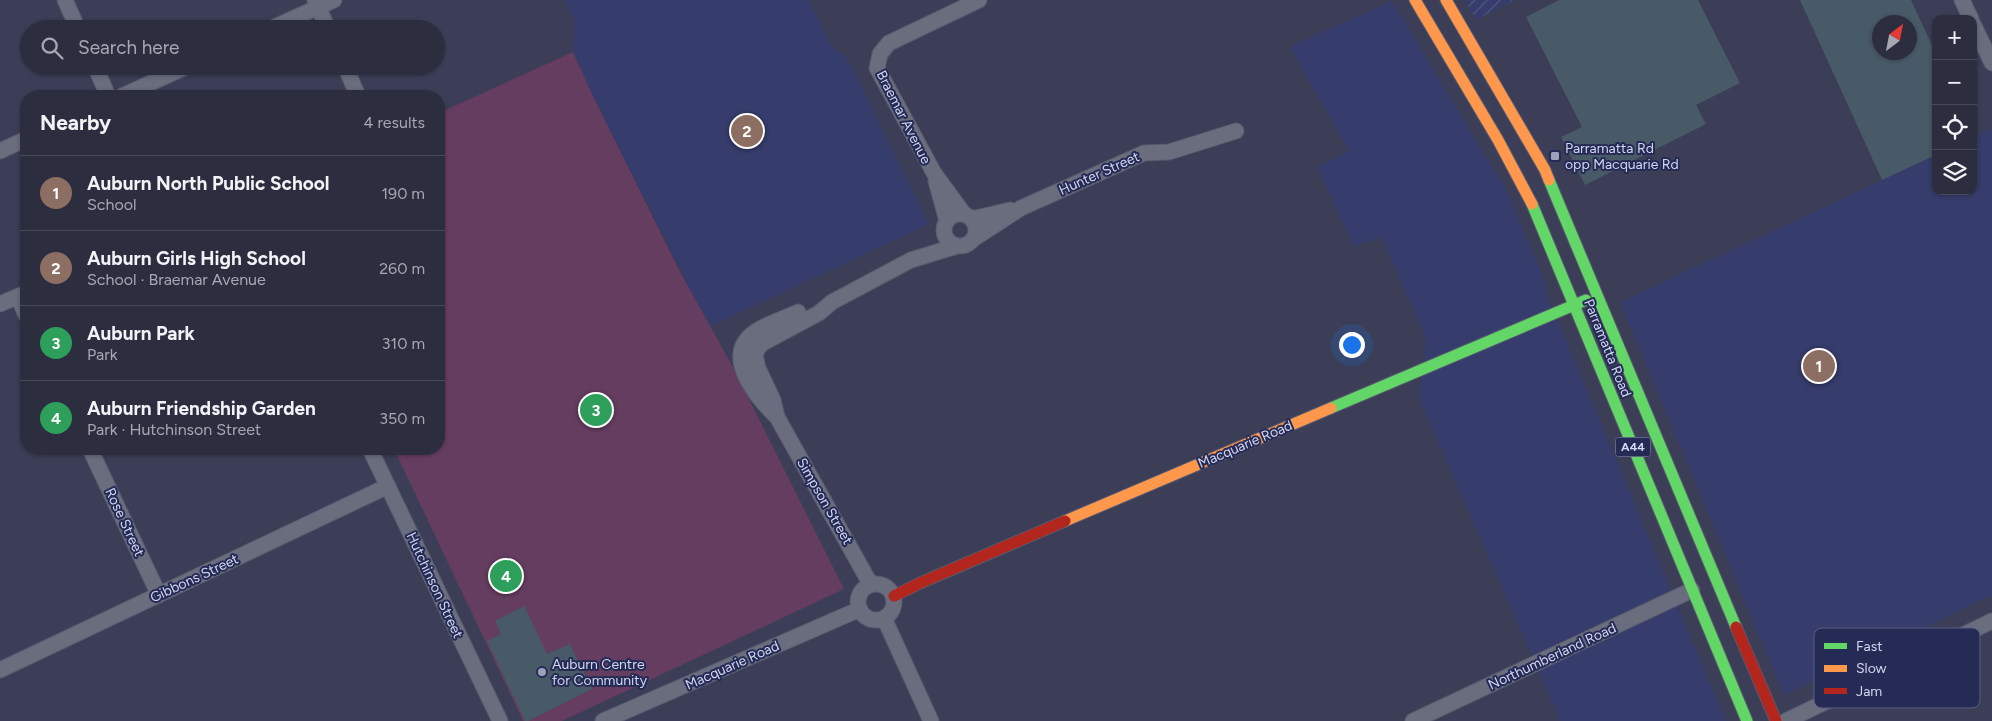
<!DOCTYPE html>
<meta charset="utf-8">
<style>
:root{--surface:#2c2e40;--page:#343647;--text:#f1f3f6;--muted:#a6a8b1;--line:#484a59;--accent:#e797bd}
body{margin:0;font-family:Figtree,sans-serif;background:var(--page);color:var(--text)}
.controls{position:absolute;right:15px;top:15px;display:grid;overflow:hidden;border-radius:10px;box-shadow:0 1px 4px #0004}
.controls button{width:45px;height:45px;display:grid;place-items:center;padding:0;border:0;border-bottom:1px solid var(--line);background:var(--surface);color:var(--text);font:25px sans-serif}
.compass{position:absolute;left:1872px;top:15px;width:45px;height:45px;border-radius:50%;background:var(--surface);box-shadow:0 1px 4px #0004;rotate:32deg}
.you{position:absolute;left:1351px;top:344px;width:18px;height:18px;margin:-12px;border:4px solid #fff;border-radius:50%;background:#1a73e8;box-shadow:0 0 0 8px #1a73e833}
.badge{display:grid;place-items:center;width:32px;height:32px;border-radius:50%;background:var(--accent);color:#fff;font-size:16px;font-weight:700}
.pin{position:absolute;translate:-50% -50%;border:2px solid #fff;box-shadow:0 1px 5px #0006}
.list{margin:0;padding:0;list-style:none}
h2{display:flex;justify-content:space-between;align-items:center;height:65px;margin:0;padding:0 20px;font-size:21px}
h2 small{font-size:16px;font-weight:400;color:var(--muted)}
.list li{display:grid;grid-template-columns:32px 1fr auto;gap:15px;align-items:center;box-sizing:border-box;height:75px;padding:0 20px;border-top:1px solid var(--line)}
.list b{display:block;font-size:19px;white-space:nowrap}
.list p{margin:0;font-size:16px;white-space:nowrap;color:var(--muted)}
.list em{font-size:16px;font-style:normal;color:var(--muted)}
.icon{flex:none;width:28px;height:28px;fill:none;stroke:currentColor;stroke-width:2;stroke-linecap:round;stroke-linejoin:round}
.map{position:relative;flex:none;width:1992px;height:721px;overflow:hidden}
.search{position:absolute;background:var(--surface);box-shadow:0 1px 4px #0004;left:20px;top:20px;width:425px;height:55px;display:flex;align-items:center;gap:12px;box-sizing:border-box;padding:0 18px;border-radius:28px;color:var(--muted);font-size:19px}
.panel{position:absolute;background:var(--surface);box-shadow:0 1px 4px #0004;left:20px;top:90px;width:425px;height:365px;border-radius:20px}
.map>svg:first-child{display:block}
.built{fill:#363c6b}
.industrial{fill:url(#industrial-furrows)}
.green{fill:#653d60}
.building{fill:#485967;fill-rule:evenodd}
.lines{fill:none;stroke-linecap:round;stroke-linejoin:round}
.street-casing{stroke:#575a6e;stroke-width:17}
.fast-casing{stroke:#575a6e;stroke-width:13}
.slow-casing{stroke:#575a6e;stroke-width:13}
.jam-casing{stroke:#575a6e;stroke-width:13}
.street{stroke:#6a6d7e;stroke-width:15}
.fast{stroke:#63d668;stroke-width:11}
.slow{stroke:#ff974d;stroke-width:11}
.jam{stroke:#b3261e;stroke-width:11}
.poi-dot{fill:#9ca1bb;stroke:#262b56;stroke-width:2}
.labels{text-anchor:middle;stroke-width:4;stroke-linejoin:round;paint-order:stroke}
.shield{fill:#262b56;stroke:#9ea3c3;stroke-width:1}
.shield-label{font-size:12px;font-weight:bold;fill:#d1d7f2}
.street-label{font-size:14px;fill:#d1d7f2;stroke:#262b56}
.poi-label{font-size:14px;fill:#d1d7f2;stroke:#262b56;text-anchor:start}
.key{fill:#262b56;stroke:#595f85;stroke-width:1}
.key-label{font-size:14px;fill:#d1d7f2}
</style>
<div class="map">
<svg width="1992" height="721" viewBox="0 0 1992 721">
<defs>
<pattern id="industrial-furrows" width="10" height="10" patternUnits="userSpaceOnUse" patternTransform="scale(1.25)"><rect width="10" height="10" fill="#363c6b"/><path d="M-1 1l2-2M0 10L10 0M9 11l2-2" fill="none" stroke="#525781"/></pattern>
</defs>
<rect width="100%" height="100%" fill="#3b3e56"/>
<path class="built" d="M565 0H809L832 47 847 58 929 224 709 327 592 94 573 52 575 21Z
M1392 1 1507 192 1541 272 1546 285 1545 290 1726 721H1560L1419 398 1426 338 1381 236 1354 247 1317 167 1349 151 1291 49 1293 45Z
M1992 129V595L1784 695 1620 302 1936 155V191H1973V137Z"/>
<path class="industrial" d="M1465 0H1514L1476 20Z"/>
<path class="green" d="M573 52 592 94 679 270 735 371 844 589 562 721H523L394 449H439V113Z"/>
<path class="building" d="M1559 0H1698L1740 83 1696 105 1706 124 1585 185 1561 137 1582 127 1526 17Z
M1800 0H1911L1936 54V155L1882 180ZM1880 22H1910V52H1880Z
M524 606 547 654 570 644 592 689 528 721H525L487 641 501 634 495 621Z"/>
<g class="lines">
<defs>
<path id="street" d="M65 0 78 29
M315 0 328 29
M1962 0 1971 19
M1973 24 1992 63
M270 29 334 0
M95 66 108 96
M345 66 358 96
M122 96 188 66
M0 151 26 139
M936 181 947 221
M964 214 934 173 877 68 880 54 889 43 979 0
M944 230a16 16 0 1 1 32 0a16 16 0 1 1-32 0Z
M972 219 1010 210
M975 238 1021 208 1144 153 1169 152 1236 131
M18 297 26 315
M0 304 26 293
M777 417C760 401 725 361 749 337 759 326 784 319 798 312
M90 449 159 595
M370 449 500 721
M858 602a18 18 0 1 1 36 0a18 18 0 1 1-36 0Z
M871 585 777 417 773 400 758 368 755 355 758 348 763 343 819 313 832 302 911 260 957 246
M884 618 931 721
M0 670 388 486
M603 721 860 609
M1413 721 1692 590
M1786 721 1992 621"/>
<path id="fast" d="M1549 180 1736 627
M1532 204 1747 721
M1331 408 1586 300"/>
<path id="slow" d="M1415 0 1498 140 1532 204
M1446 0 1545 170 1549 180
M1065 521 1331 408"/>
<path id="jam" d="M894 596 920 583 1065 521
M1736 627 1776 721"/>
</defs>
<use href="#street" class="street-casing"/>
<use href="#fast" class="fast-casing"/>
<use href="#slow" class="slow-casing"/>
<use href="#jam" class="jam-casing"/>
<use href="#street" class="street"/>
<use href="#fast" class="fast"/>
<use href="#slow" class="slow"/>
<use href="#jam" class="jam"/>
</g>
<g class="poi-dot">
<rect x="1550" y="151" width="10" height="10" rx="2.5"/>
<circle cx="542" cy="672" r="5"/>
</g>
<g class="labels">
<rect class="shield" x="1615.5" y="437.5" width="35" height="19" rx="4"/>
<g class="shield-label">
<text x="1633" y="451">A44</text>
</g>
<g class="street-label">
<text transform="translate(904 117) rotate(63)" y="5">Braemar Avenue</text>
<text transform="translate(1099 173) rotate(-24)" y="5">Hunter Street</text>
<text transform="translate(1608 348) rotate(68)" y="5">Parramatta Road</text>
<text transform="translate(1245 444) rotate(-23)" y="5">Macquarie Road</text>
<text transform="translate(825 501) rotate(60)" y="5">Simpson Street</text>
<text transform="translate(125 522) rotate(65)" y="5">Rose Street</text>
<text transform="translate(194 578) rotate(-25)" y="5">Gibbons Street</text>
<text transform="translate(435 585) rotate(65)" y="5">Hutchinson Street</text>
<text transform="translate(1552 656) rotate(-25)" y="5">Northumberland Road</text>
<text transform="translate(732 665) rotate(-24)" y="5">Macquarie Road</text>
</g>
<g class="poi-label">
<text x="1565" y="153">Parramatta Rd<tspan x="1565" dy="16">opp Macquarie Rd</tspan></text>
<text x="552" y="669">Auburn Centre<tspan x="552" dy="16">for Community</tspan></text>
</g>
</g>
<rect x="1814" y="628" width="166" height="80" rx="8" class="key"/>
<rect x="1824" y="643" width="23" height="6" fill="#63d668"/>
<rect x="1824" y="665" width="23" height="7" fill="#ff974d"/>
<rect x="1824" y="688" width="23" height="6" fill="#b3261e"/>
<g class="key-label">
<text x="1856" y="651">Fast</text>
<text x="1856" y="673">Slow</text>
<text x="1856" y="696">Jam</text>
</g>
</svg>
<div class="controls">
<button>+</button>
<button>−</button>
<button><svg class="icon" aria-label="locate" viewBox="0 0 24 24"><circle cx="12" cy="12" r="6"/><path d="M12 2v4M12 18v4M2 12h4M18 12h4"/></svg></button>
<button><svg class="icon" aria-label="layers" viewBox="0 0 24 24"><path d="M12 4l9 5-9 5-9-5zM3 14l9 5 9-5"/></svg></button>
</div>
<svg class="compass" viewBox="-18 -18 36 36"><path d="M0-13l5 13h-10z" fill="#e53935"/><path d="M0 13l5-13h-10z" fill="#a6a8b1"/></svg>
<div class="you"></div>
<div class="pin badge" style="left:1819px;top:366px;background:#8d6e63">1</div>
<div class="pin badge" style="left:747px;top:131px;background:#8d6e63">2</div>
<div class="pin badge" style="left:596px;top:410px;background:#2e9e5b">3</div>
<div class="pin badge" style="left:506px;top:576px;background:#2e9e5b">4</div>
<div class="search"><svg class="icon" aria-label="search" viewBox="0 0 24 24"><circle cx="10" cy="10" r="6"/><path d="M15 15l6 6"/></svg>Search here</div>
<section class="panel">
<h2>Nearby<small>4 results</small></h2>
<ul class="list">
<li><span class="badge" style="background:#8d6e63">1</span><div><b>Auburn North Public School</b><p>School</p></div><em>190 m</em></li>
<li><span class="badge" style="background:#8d6e63">2</span><div><b>Auburn Girls High School</b><p>School · Braemar Avenue</p></div><em>260 m</em></li>
<li><span class="badge" style="background:#2e9e5b">3</span><div><b>Auburn Park</b><p>Park</p></div><em>310 m</em></li>
<li><span class="badge" style="background:#2e9e5b">4</span><div><b>Auburn Friendship Garden</b><p>Park · Hutchinson Street</p></div><em>350 m</em></li>
</ul>
</section>
</div>
